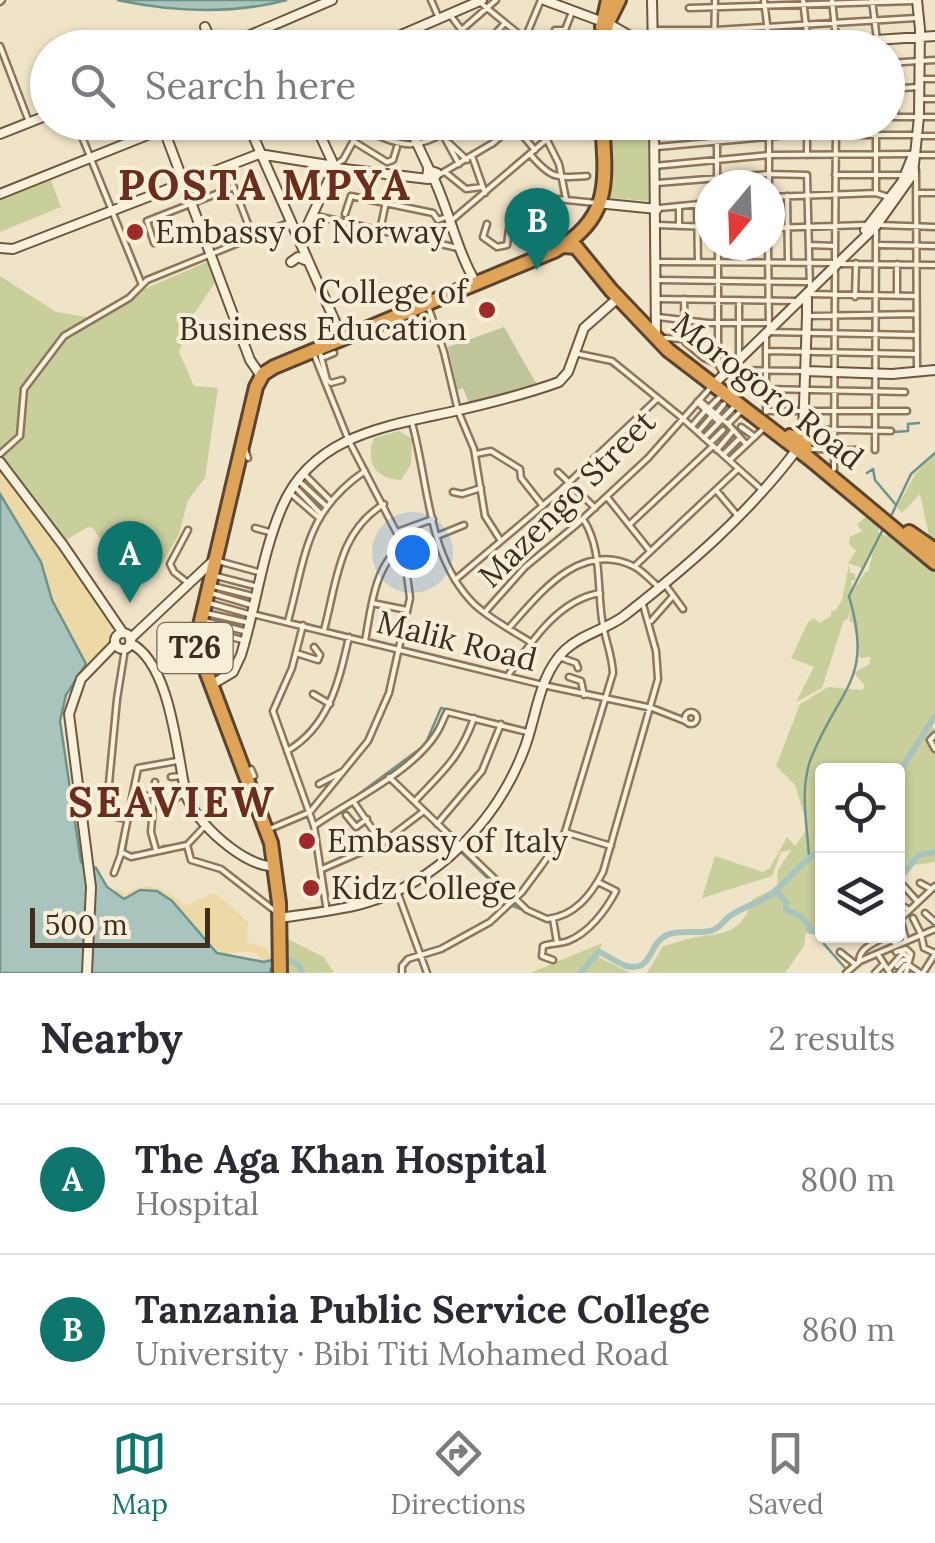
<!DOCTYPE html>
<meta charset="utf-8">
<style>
:root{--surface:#fff;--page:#f7f7f7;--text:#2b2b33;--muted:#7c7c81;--line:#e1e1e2;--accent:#0f766e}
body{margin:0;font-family:Lora,serif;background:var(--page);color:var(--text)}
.controls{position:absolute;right:30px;bottom:30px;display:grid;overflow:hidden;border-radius:10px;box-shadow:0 2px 8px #0004}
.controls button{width:90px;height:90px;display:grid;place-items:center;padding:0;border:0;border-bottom:2px solid var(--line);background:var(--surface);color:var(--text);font:50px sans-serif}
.compass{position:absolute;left:695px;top:170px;width:90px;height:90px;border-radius:50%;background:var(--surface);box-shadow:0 2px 8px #0004;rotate:199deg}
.scale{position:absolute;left:30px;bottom:25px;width:180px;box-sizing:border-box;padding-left:10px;border:5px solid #3d2e20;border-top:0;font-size:28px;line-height:35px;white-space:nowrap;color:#3d2e20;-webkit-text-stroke:8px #f7eed8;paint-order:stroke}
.you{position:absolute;left:412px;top:552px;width:35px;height:35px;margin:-25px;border:8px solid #fff;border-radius:50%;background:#1a73e8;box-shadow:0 0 0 15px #1a73e833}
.badge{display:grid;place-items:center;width:65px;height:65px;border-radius:50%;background:var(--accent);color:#fff;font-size:32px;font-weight:700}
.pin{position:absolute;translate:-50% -82px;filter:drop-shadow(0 2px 5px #0008)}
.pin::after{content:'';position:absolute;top:52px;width:35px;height:30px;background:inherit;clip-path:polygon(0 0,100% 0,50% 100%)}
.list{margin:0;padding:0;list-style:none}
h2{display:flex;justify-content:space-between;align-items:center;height:130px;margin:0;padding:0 40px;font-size:42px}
h2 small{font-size:32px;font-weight:400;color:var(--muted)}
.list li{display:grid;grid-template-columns:65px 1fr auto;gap:30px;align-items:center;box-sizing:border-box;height:150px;padding:0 40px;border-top:2px solid var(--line)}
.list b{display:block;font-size:38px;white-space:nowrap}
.list p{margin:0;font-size:32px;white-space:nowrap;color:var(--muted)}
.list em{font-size:32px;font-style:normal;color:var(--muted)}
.icon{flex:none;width:55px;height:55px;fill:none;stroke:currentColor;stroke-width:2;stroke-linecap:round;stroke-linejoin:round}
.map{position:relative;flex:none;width:935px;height:973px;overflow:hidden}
.search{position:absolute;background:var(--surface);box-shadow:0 2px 8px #0004;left:30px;right:30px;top:30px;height:110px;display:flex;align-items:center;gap:25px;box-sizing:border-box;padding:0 35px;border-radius:55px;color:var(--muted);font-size:38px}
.sheet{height:430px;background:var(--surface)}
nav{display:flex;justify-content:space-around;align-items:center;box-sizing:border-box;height:140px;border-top:2px solid var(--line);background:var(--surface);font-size:28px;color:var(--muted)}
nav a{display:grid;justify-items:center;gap:5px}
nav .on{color:var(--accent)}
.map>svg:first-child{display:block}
.green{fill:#c9cf9b}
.sand{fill:#ecd9a5}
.cemetery{fill:#bfc49a}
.water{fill:#a9c4bc;stroke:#6f938a;stroke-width:2.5}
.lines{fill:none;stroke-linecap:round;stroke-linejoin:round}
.stream{stroke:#6f938a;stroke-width:2.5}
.river{stroke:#a9c4bc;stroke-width:6}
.street-casing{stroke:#8d765c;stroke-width:9}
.secondary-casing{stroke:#6f573f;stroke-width:12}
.highway-casing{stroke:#5b4430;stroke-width:18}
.street{stroke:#faf1dc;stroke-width:4}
.secondary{stroke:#faf1dc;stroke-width:8}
.highway{stroke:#e0a458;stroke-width:12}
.poi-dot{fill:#9e2a2b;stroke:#f7eed8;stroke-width:4}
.labels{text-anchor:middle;stroke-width:8;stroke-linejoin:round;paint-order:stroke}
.shield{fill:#f7eed8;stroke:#756857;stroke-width:2.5}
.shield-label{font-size:30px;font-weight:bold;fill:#3d2e20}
.poi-label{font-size:32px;fill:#3d2e20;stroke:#f7eed8;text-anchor:start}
.street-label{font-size:32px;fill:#3d2e20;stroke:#f7eed8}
.district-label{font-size:42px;font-weight:bold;letter-spacing:2.5px;fill:#6b2e1e;stroke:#f7eed8}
</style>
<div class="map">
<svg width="935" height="973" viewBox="0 0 935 973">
<rect width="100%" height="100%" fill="#f0e4c8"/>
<path class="green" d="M648 135 649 201 611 198 609 137Z
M49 175 61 207 0 232V195Z
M207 262 216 281 192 317 179 352 194 386 218 388 205 478 188 500 179 534 158 571 146 582 137 575 122 574 93 528 88 527 63 542 0 458V276L56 312 99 319 134 298 144 289Z
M399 431 412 439 411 465 401 480C375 479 365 462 374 438Z
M935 454V544L930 540 920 494 902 513 897 507 916 473Z
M868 515 881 522 878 532 886 536 889 533 935 566V715L928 724 935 729V862L916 865 913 860 907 863 908 869 899 867 907 871 898 875V771H822V928L806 933 804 946 785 973H647L663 946C673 944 685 939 696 937 727 933 741 933 753 899L777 887 778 870 791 850 781 852 772 876 702 898 715 856 763 872 770 868 787 837 795 846 808 828 795 785 776 766 800 704 828 687 862 690 865 686 854 673 869 664 871 657 860 658 853 623 849 621 851 610 847 620H844L822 688 796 702 814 667 791 658 808 622 814 618 820 623 831 616V610L835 611 842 600 849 565 850 573H854L856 579 851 581 852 592 866 571 868 572 875 544 864 569 848 563 856 551 849 544 850 537 862 531 857 524Z
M284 937 324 957 334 973H285Z
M602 943 598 957 631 973H530Z"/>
<path class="sand" d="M0 471 79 576 112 629 110 647 86 667 52 600 41 562 0 494Z
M104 879 111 889 121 890 125 894C153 878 162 889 187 906L212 893 218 895 248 922 247 942 267 948 272 960 262 961C250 943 238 957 220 953L172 900 157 891 140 889 124 898 108 888Z"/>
<path class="cemetery" d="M504 327 537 385 469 403 463 388 458 390 448 347Z"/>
<path class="water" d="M117 0H287C230 15 174 12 117 0Z
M0 494 41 562 52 600 86 664 66 695 60 721 81 862 96 868 107 887 124 899 140 890 157 891 172 901 217 953 264 962 272 960 270 973H0Z"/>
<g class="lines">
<path class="stream" d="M913 316 915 351
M808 355 830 354
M605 361 620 371
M807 413V426
M894 432 908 431V424L919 423
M417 438 436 528
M733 466 759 490
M867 473 873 469 875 480 896 505
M892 514 911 474 935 453
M578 525 606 501
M557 538 592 507
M471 598 483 609 520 569
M275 702 271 715 284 747
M480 720 498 725C490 766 464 793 436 822L426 816 418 800 455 762 473 726Z
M344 805 425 745 441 708 529 729
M446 816 463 796
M130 817 125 853H137
M430 819 456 845
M163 846 182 845
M460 851 510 900 482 925
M139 853 154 848
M809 856C807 824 799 786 812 756 840 687 874 680 849 596L884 527
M331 867 383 844
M324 869 326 891
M513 906 551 921V925
M821 936 824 944 846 969
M418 945 424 954 449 943"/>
<path class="river" d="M898 774 935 716
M898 873H904L919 855 935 852
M773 894H780L786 903V910C798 914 807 918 810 931L822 932
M272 965 291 961 299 965 302 973
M580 973 599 952C608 956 616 962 626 966 654 973 647 942 669 934 684 929 702 935 713 930 721 927 723 921 730 916 742 907 757 904 770 895 789 881 801 860 822 850"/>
<defs>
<path id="street" d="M431 0 438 16
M764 0 770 48
M803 0 808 43
M832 0 837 48
M872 0 877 40
M0 2 2 0
M482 4 536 48
M689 8 914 1
M451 16 475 48
M555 30H565
M653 30H715L916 18
M565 32 582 41
M0 46 29 122
M441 48 496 0
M482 48 504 24
M521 48 541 0
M558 48 572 12
M714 48 715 0
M888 63 935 60
M920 79H935
M888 89 918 87
M920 99H935
M888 117H935
M895 117V88
M76 122 142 285
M436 122 459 164
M511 122 535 150
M544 122 554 134
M807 122V155
M876 122V193
M657 124 693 122
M480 126 484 122
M361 128C410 151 416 150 463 122
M920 136H935
M353 141 387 162 393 160 397 147
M548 142 559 164 566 199
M449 143 467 160
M492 144 517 122
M657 147 788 135H914
M530 154C551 179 556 178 587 176
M919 155H935
M472 156 485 193
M336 164 343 160 364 122
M654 166 769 155 913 154
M226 167 253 237
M916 170 917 370
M445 172 466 189 482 187
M835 175H905
M437 176 493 143
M657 183 769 174 807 175 810 289
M717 185V122
M769 185V122
M917 193H935
M787 196 788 261
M537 197 596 203
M770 197 876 193 891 198
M697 204 698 262
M679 206V226
M660 208 710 203
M345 214 351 196 433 213 438 220 446 217
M312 215 458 248
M452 220 567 122
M487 224 483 237 497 247 507 245 509 229
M658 225 710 227
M879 225 935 227
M770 228 865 225
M380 231 391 177
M154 243 147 221 234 187
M718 245V364L723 373
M768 245 769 332 916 335
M810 245 835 246
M880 245 935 246
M658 262 833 263
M744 262V245
M835 262 836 122
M840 264 935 265
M658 280 807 282
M806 294 916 296
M897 295V264
M855 297 856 263
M656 299 796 301
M684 299 685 342 704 358 718 364
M739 300V355
M429 309 444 352 458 411 474 449 485 516 501 541
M807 316 916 314
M658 317 708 323H768
M665 338 683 339
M767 351 916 354
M320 353 327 380 331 383 342 380
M574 353 612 361 681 417 761 489
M322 358 334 353
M730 370 805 371
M766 389 905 392
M699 400 728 424 746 444
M697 402 719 422
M709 408 719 398
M767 411H907
M766 412V337
M716 414 724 404
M412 423C429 484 427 557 474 604 490 619 513 631 532 643
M728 424 740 412
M692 426 705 411
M741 427 755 437
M803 429 891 431
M698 432 711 417
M704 438 733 408
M710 443 723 430
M245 449 248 458
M811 449 859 450
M717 450 733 431
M875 450 876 226
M0 454 20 436 24 389 64 336 129 298 147 280 288 223
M476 454 491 451 520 469 521 478 543 506
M723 455 740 438
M730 460 763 429
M834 469 835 269
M558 472 595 508
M303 473 330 500
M300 482 326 506
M296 488 320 513
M716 490 737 515
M289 492 318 517
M453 492 462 494 481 488
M607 497 650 551
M630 524 713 446
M255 528 273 533
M188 530 170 564 174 572 188 583
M397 532 433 519
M437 536 464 525
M218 561 262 573
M636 565 738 469
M216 576 259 587
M455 580 560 491 657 399
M664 583 683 609
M213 586 257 597
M211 593 255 606
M209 603 252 615
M372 603 407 610
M485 612 525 567 576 525 648 458 712 386
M206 613 250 623
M252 614 543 685 652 708 685 721
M204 621 248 632
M288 621C306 556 305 512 365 471
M651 621 673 596
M303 625 292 668 273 711 314 826 327 912
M509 628C540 593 581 539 635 567 644 572 651 581 659 587
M324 630C337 582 338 532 384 504
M209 631 246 641
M365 641C371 609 374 566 402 546
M125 649 117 699 106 815 127 819
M296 653 318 660 320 655 314 647
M559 657 576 663 578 668
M509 674C531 642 558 600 600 593
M569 677 581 681 584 695
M313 694 330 704
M685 718a6 6 0 1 1 12 0a6 6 0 1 1-12 0Z
M935 735 930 740 935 749
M287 751C329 727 339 681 349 637
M177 761 138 768 121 852 131 857 187 845 204 827
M251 769 254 776 252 777
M171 777 182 776
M389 777 527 910 547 919C575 916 591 895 603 872L658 679 656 651 642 601
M155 782 151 832 156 850
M319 784 342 772
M135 799 154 794
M173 801 179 796 186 795
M353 801 382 843
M415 801C443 771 460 758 474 718
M346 815 356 827 367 819
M437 824 482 771 501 724
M314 826C351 800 412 772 436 734 441 727 443 719 447 712L527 732
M272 828 310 812 368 741 389 693 410 598 403 545 348 439 313 352
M565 832 611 846
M187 845 191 860 221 869 275 911
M322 869 382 843 424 811
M114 873 121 854
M920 883 931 889
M898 887 901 883 918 902
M397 891 427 973
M898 903 909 910
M925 913 935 922
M913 918 921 934 924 948 935 953
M553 919 557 943
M898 921 935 886
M901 922 906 940
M889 936 896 945
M840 952 855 964
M896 952 906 949 911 954 906 973
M879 956 890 973
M553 960 542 956 543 946C551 943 560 944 568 941 589 933 606 910 616 891L598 882
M859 961C860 947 874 944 885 936
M897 966 903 960H908
M910 966 920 973
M888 970 903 953 909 958
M402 973V966L408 959 441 949 490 922 522 892 542 865 565 832 613 673C612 653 604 637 602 619 597 586 602 547 583 519
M846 973 860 961 935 929
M875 973 884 964
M899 973 905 965 910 966
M923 973 935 954"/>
<path id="secondary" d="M544 0 611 25 651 48
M652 0 653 48
M205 27 214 48
M266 28 276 48
M220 48 332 0
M371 48 482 0
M757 48 935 36
M161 122 250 360 261 376
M247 122 337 326
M314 122 332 161
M407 122 429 169
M654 122 656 335
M0 134 48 115
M336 168 428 179
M434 179 427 178 428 170 437 173 434 179C450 214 457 251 476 283
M0 194 180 122
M597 203 657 209
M865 230 902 182 913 155
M300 241 334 169
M0 248 13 249 259 154 328 165
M291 262 298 257 305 260
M805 371 892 374 935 370
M712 386 876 226 913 174 919 117 920 29 917 0
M803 435 807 316V298L803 299
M0 462 63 545 123 633
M115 641a8 8 0 1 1 16 0a8 8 0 1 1-16 0Z
M130 639 214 560
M130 643C171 663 177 755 186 795 195 822 246 869 275 866
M211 685 233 672 241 655C256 607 262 553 282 507 313 435 387 426 455 411 490 403 526 394 559 382L568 372 584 328 618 298
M279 918C307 914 335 911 362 904 438 883 498 820 525 747 537 714 539 675 565 650 582 634 605 630 624 616 688 566 749 514 798 448
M87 973 91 887 69 714 81 679 115 644"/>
<path id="highway" d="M602 27 608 0
M603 48 607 24 619 0
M564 246 576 247 611 290 668 350 810 459 935 563
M328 340 334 326
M790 436 799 438 803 435 806 449
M909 532 935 550
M280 973 279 903 271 843 199 652 197 638 256 387 263 374 274 367 554 251C612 219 606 181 602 122"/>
</defs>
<use href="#street" class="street-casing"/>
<use href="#secondary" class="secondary-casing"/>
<use href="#highway" class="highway-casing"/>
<use href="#street" class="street"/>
<use href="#secondary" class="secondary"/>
<use href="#highway" class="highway"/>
</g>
<g class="poi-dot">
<circle cx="135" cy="232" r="10"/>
<circle cx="487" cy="310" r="10"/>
<circle cx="307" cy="841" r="10"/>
<circle cx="311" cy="888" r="10"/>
</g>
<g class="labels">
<rect class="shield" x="157.5" y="623" width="75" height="50" rx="8"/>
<g class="shield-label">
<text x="195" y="658">T26</text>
</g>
<g class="poi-label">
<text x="155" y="243">Embassy of Norway</text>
<text x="467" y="303" text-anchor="end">College of<tspan x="467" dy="37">Business Education</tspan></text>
<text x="327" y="852">Embassy of Italy</text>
<text x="331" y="899">Kidz College</text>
</g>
<g class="street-label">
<text transform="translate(768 391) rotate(38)" y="11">Morogoro Road</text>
<text transform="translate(567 499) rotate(-45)" y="11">Mazengo Street</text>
<text transform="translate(457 641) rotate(14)" y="11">Malik Road</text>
</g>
<g class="district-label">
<text x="265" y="200">POSTA MPYA</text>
<text x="172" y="817">SEAVIEW</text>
</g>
</g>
</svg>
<div class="controls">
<button><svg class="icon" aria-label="locate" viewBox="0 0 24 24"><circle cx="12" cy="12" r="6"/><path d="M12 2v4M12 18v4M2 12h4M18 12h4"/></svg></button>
<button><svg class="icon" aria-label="layers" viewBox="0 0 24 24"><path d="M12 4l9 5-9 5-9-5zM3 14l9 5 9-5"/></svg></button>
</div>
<svg class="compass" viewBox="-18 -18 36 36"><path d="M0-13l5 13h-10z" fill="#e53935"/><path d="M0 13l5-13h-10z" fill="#7c7c81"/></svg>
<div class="scale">500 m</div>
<div class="you"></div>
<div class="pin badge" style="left:130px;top:603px">A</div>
<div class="pin badge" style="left:537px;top:270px">B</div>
<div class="search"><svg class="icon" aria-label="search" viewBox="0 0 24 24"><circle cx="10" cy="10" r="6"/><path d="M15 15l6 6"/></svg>Search here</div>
</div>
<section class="sheet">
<h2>Nearby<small>2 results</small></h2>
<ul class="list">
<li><span class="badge">A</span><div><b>The Aga Khan Hospital</b><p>Hospital</p></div><em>800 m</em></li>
<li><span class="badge">B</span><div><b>Tanzania Public Service College</b><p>University · Bibi Titi Mohamed Road</p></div><em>860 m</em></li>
</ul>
</section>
<nav>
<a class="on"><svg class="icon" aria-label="map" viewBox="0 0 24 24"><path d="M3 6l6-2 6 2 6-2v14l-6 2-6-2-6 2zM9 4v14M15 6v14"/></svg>Map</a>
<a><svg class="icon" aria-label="directions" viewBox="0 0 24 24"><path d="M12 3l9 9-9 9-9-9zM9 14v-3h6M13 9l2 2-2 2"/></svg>Directions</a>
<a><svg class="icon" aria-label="saved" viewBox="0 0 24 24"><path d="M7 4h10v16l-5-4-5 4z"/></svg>Saved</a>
</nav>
